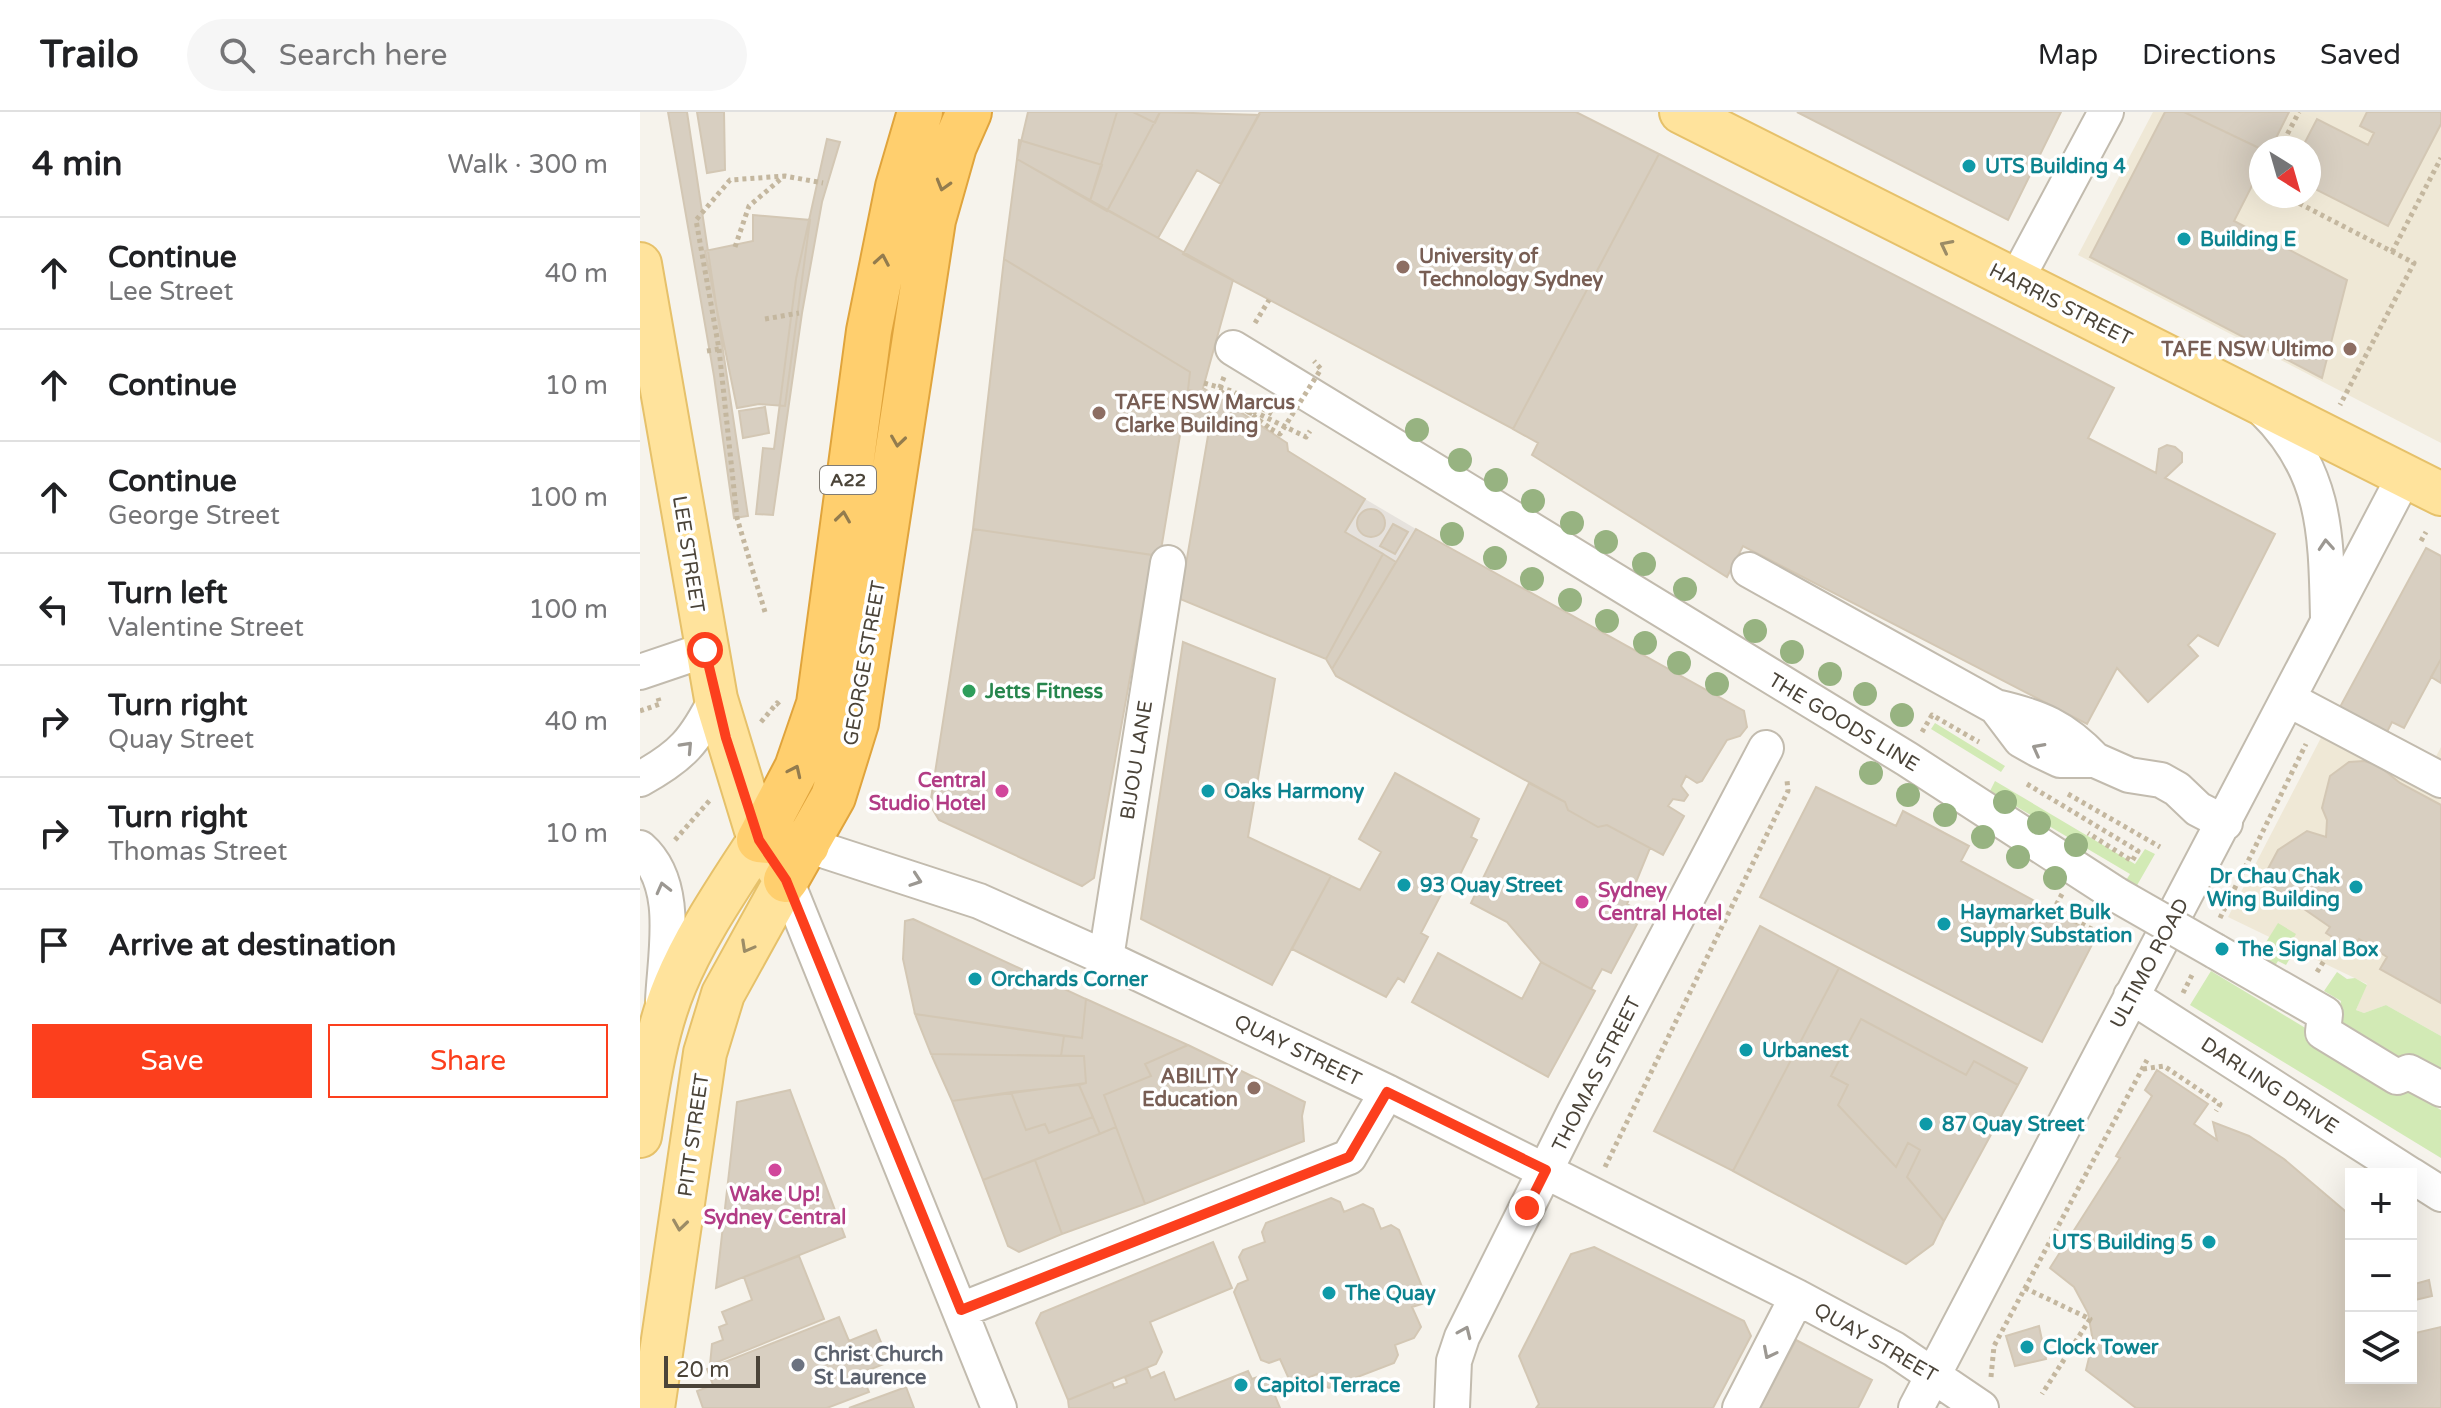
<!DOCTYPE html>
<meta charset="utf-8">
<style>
:root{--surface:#fff;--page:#f6f6f6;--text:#202124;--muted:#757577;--line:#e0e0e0;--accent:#fc3f1d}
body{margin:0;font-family:"Varela Round",sans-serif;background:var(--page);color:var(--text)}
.controls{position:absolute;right:24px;bottom:24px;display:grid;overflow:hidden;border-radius:0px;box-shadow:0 8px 32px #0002}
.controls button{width:72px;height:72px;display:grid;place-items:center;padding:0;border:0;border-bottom:2px solid var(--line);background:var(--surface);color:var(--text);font:40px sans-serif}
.compass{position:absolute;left:1609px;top:24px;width:72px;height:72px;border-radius:50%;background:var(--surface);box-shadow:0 8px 32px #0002;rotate:143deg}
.scale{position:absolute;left:24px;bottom:20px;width:96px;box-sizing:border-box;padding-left:8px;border:4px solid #4b4439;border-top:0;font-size:22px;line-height:28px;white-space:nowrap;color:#4b4439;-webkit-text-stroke:6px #fff;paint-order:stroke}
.stop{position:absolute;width:24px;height:24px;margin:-18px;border:6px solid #fc3f1d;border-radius:50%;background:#fff}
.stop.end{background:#fc3f1d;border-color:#fff;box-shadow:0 2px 8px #0008}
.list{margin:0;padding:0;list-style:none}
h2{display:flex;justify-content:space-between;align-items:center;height:104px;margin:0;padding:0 32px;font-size:34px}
h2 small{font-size:26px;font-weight:400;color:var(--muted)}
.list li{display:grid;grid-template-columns:52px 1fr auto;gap:24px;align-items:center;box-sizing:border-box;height:112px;padding:0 32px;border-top:2px solid var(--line)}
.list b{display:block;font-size:30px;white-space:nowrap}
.list p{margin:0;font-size:26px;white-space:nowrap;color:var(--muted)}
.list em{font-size:26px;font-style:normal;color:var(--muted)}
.actions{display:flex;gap:16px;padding:24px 32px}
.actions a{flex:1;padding:18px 0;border:2px solid var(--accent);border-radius:0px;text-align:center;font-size:28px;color:var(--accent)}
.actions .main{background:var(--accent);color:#fff}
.icon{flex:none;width:44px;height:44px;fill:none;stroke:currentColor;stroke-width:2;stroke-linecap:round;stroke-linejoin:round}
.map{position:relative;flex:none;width:1801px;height:1296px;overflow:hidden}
header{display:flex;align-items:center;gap:48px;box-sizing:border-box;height:112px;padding:0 40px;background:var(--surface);border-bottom:2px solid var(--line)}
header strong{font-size:38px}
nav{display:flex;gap:44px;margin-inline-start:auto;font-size:28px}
.search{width:560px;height:72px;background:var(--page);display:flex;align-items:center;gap:20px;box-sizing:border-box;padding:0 28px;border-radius:44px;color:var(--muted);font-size:30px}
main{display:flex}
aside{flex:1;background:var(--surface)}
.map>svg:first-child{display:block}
.industrial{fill:#e6e2dd}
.education{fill:#efe8d6;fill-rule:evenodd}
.green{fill:#d2eab5}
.building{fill:#d8cfc1;stroke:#d3c7b4;stroke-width:2}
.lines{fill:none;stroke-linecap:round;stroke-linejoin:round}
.minor-casing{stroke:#c2bbae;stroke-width:38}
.major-casing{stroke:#e6c16a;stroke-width:46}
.highway-casing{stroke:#e0a43c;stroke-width:48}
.path{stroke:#c4b79f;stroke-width:5;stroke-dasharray:4 4;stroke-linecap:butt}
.minor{stroke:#fff;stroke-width:34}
.major{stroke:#ffe39c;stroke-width:42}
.highway{stroke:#ffcf6e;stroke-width:44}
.minor-bridge-casing{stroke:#c2bbae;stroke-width:38;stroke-linecap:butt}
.path-bridge{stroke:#c4b79f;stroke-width:5;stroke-dasharray:4 4;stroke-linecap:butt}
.minor-bridge{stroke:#fff;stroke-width:34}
.tree{fill:#97b381}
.oneway{stroke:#937c4e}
.oneway2{stroke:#9c8c66}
.oneway3{stroke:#9c9892}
.route{stroke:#fc3f1d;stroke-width:10}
.culture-dot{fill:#0f9aa8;stroke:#fff;stroke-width:3}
.education-dot{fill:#8d6e63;stroke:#fff;stroke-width:3}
.leisure-dot{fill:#2e9e5b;stroke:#fff;stroke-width:3}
.hotel-dot{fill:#d1479c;stroke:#fff;stroke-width:3}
.worship-dot{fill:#6b7280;stroke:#fff;stroke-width:3}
.labels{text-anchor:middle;stroke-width:7;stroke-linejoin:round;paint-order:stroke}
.shield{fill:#fff;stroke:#817c74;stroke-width:2}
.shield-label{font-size:18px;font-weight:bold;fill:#4b4439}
.culture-label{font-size:20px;font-weight:bold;fill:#0d838f;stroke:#fff;text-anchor:start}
.education-label{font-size:20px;font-weight:bold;fill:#785e54;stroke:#fff;text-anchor:start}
.street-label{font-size:20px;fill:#4b4439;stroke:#fff}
.leisure-label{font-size:20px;font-weight:bold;fill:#27864d;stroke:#fff;text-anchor:start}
.hotel-label{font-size:20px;font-weight:bold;fill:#b23c85;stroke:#fff;text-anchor:end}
.worship-label{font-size:20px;font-weight:bold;fill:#5b616d;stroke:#fff;text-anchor:start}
</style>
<header>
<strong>Trailo</strong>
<div class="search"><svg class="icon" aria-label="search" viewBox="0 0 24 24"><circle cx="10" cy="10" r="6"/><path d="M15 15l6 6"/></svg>Search here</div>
<nav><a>Map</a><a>Directions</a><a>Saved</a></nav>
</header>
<main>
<aside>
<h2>4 min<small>Walk · 300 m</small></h2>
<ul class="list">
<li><svg class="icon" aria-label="ahead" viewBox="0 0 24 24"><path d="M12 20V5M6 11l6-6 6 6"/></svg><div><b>Continue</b><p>Lee Street</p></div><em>40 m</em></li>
<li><svg class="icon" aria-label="ahead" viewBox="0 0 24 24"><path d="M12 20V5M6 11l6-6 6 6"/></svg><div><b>Continue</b></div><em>10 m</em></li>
<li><svg class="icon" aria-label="ahead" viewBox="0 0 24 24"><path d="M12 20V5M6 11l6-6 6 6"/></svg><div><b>Continue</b><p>George Street</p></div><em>100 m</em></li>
<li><svg class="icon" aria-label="left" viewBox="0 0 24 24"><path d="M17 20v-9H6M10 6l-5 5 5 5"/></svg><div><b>Turn left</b><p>Valentine Street</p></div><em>100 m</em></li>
<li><svg class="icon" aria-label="right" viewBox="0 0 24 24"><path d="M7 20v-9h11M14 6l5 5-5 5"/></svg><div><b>Turn right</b><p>Quay Street</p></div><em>40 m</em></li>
<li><svg class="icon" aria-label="right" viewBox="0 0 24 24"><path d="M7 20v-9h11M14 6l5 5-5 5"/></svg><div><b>Turn right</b><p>Thomas Street</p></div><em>10 m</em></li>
<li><svg class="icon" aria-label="arrive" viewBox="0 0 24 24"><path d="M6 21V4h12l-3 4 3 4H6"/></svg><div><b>Arrive at destination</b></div></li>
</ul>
<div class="actions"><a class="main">Save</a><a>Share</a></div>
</aside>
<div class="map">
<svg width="1801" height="1296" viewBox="0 0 1801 1296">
<rect width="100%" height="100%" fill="#f6f3ec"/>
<path class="industrial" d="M725 387 776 417 756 450 705 420Z"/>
<path class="education" d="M1513 0H1801V331L1438 143ZM1621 36H1669V84H1621Z
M1685 618 1784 667 1801 635V924L1746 893 1724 901 1716 898 1727 872 1588 805Z"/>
<path class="green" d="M1295 611 1365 654 1361 660 1291 617Z
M1355 669 1495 752 1505 737 1515 742 1492 782 1481 776 1490 762 1350 679Z
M1638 811 1656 822 1649 834 1655 838 1646 853 1638 849 1630 862 1613 851Z
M1571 859 1801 998V1046L1550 893Z
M1697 860 1707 867 1715 866 1727 873 1716 898 1724 901 1746 893 1801 924V961L1755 955 1694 918 1701 889 1684 879Z"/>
<path class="building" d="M28 0H47L108 404 94 406 74 264Z
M57 0H84L85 58 67 61Z
M388 0H520L467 99 377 47Z
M477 0H493L515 11 520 0 619 3 581 72 557 58 518 126 450 89Z
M620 0H936L1019 42 873 317 543 142Z
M1157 0H1421L1368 108Z
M1525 0H1544L1621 37V56L1594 109 1707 168 1682 266 1450 145Z
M1544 0H1649L1631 36 1621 37Z
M1727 0H1801V12L1748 114 1669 74V36H1662L1677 7 1728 33 1734 21 1720 14Z
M187 27 200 30 182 90 162 201 133 403 116 402 123 336 134 337 156 167Z
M379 28 462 53 450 89 377 47Z
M1019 42 1474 276 1448 326 1516 361 1519 337 1527 333 1535 335 1542 341V350L1525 366 1635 422 1578 534 1558 523 1548 533 1558 544 1508 590 1477 556 1447 612 1103 434 1087 465 892 343 898 331 873 317Z
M377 47 593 168 563 276 575 283 548 278 550 260 364 147Z
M113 103 170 108 145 294 119 292 97 296 65 139 113 129Z
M364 147 550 260 548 278 575 283 571 316 542 311 520 444 333 417Z
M575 283 647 331 648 339 725 387 705 420 743 442 686 547 540 487Z
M125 295 129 321 103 326 99 299Z
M717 411a14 14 0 1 1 28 0a14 14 0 1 1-28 0Z
M753 412 768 420 755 442 740 434Z
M333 417 512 443 454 766 442 774 299 708 290 693Z
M776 417 1104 599 1107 615 1100 624 1087 628 1062 669 1057 671 1046 664 1041 674 1048 683 1044 689 1033 687 1028 694 1044 704 1023 743 967 713 958 715 928 698 925 690 696 564 692 557Z
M1786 436 1801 444V547L1764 616 1752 610 1747 620 1700 595Z
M743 442 756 450 692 557 686 547Z
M543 530 635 567 608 725 691 764 632 873 501 807Z
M1801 547V571L1791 565Z
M1724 649 1739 654 1760 671 1801 693V891L1740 857 1747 845 1719 827 1713 838 1686 821 1690 815 1622 768 1638 738 1667 719 1686 725 1687 708 1682 696 1690 664 1709 650Z
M755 661 839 707 831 725 837 728 814 775 807 771 781 821 788 825 764 870 758 866 746 885 652 837 691 764 720 778 741 740 719 727Z
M889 671 925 690 928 698 958 715 967 713 1010 736 987 792 1003 801 971 861 962 857 951 877 901 850 867 810 831 791Z
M1176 675 1256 714 1263 699 1329 734 1321 749 1457 823 1402 930 1120 785Z
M273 807 446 887 442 926 275 902 263 847 265 809Z
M1120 814 1199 856 1093 1059 1014 1019Z
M798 841 882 887 901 850 955 879 908 965 772 890Z
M1199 856 1387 956 1378 973 1334 949 1326 963 1221 907 1191 964 1208 973 1198 993 1256 1055 1268 1031 1280 1038 1267 1065 1304 1109 1293 1132 1266 1152 1093 1059Z
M446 887 548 933 505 952 511 964 464 983 476 1015 460 1022 439 973 446 971 444 944H421L424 924 442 926Z
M275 902 424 924 421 944 291 942Z
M1221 907 1326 963 1334 949 1378 973 1304 1109 1267 1065 1280 1038 1268 1031 1256 1055 1198 993 1208 973 1191 964Z
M548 933 665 990 662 1004 664 1029 505 1092 464 983 511 964 505 952Z
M291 942 444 944 446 971 312 989Z
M1517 958 1568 992 1554 1012 1577 1028 1573 1010 1609 1024 1644 1047 1711 1104V1266H1771V1222L1801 1215V1296H1496L1446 1258 1453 1229 1448 1201 1434 1175 1410 1156 1480 1046 1476 1044 1512 984 1505 978Z
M439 973 453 1005 409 1021 405 1012 386 1018 371 980Z
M150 978 205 1125 76 1176 97 990Z
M371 980 386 1018 405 1012 409 1021 453 1005 460 1022 343 1068 312 989Z
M476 1015 505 1092 422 1122 395 1048Z
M395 1048 422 1122 379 1140 368 1134 343 1068Z
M691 1086 700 1090 704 1100 723 1092 733 1097 741 1117 751 1113 759 1118 785 1182 782 1192 772 1195 781 1215 774 1226 755 1233 758 1243 754 1251 689 1276 681 1272 677 1262 656 1271 649 1267 640 1247 629 1251 621 1248 594 1180 598 1172 608 1168 599 1145 603 1138 625 1130 622 1120 626 1111Z
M573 1130 592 1176 510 1210 522 1240 516 1252 428 1288 396 1211 401 1201Z
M954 1135 1104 1209 1111 1224 1073 1296H896L899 1292 879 1244 931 1142Z
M159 1144 184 1207 70 1253 72 1232 83 1228 79 1215 87 1212 82 1200 112 1188 104 1165Z
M1789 1168 1792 1184 1771 1189V1173Z
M199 1205 209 1229 236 1218 249 1250 221 1261 229 1280 187 1296H63L57 1279 73 1273 67 1257Z
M1399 1214 1406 1247 1375 1254 1366 1224Z
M1156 1228 1232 1268 1218 1296H1120Z
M507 1256 511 1266 524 1260 535 1288 608 1259 612 1267 626 1262 640 1296H429L428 1288 472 1270 474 1276 487 1271 485 1265Z
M266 1275 274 1296H209Z"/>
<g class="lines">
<defs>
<path id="minor" d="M1375 170 1466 0
M593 236 1267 647 1477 783
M1623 297C1687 359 1686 423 1688 506
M1109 458 1356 595C1400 605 1424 615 1455 648
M0 560 65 538
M1648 587 1801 668
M1356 595 1381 628 1397 637 1420 648H1455L1489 663 1521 668 1537 677 1558 697 1585 711
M0 667C42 644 55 629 76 587
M167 733 339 789 466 846 747 980 1157 1185 1254 1237 1341 1296
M0 736C41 772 25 841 23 889
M146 768 359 1296
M1575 839 1685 902 1683 920 1757 965 1769 960 1801 977
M466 846 528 451
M1491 884 1769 1062
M1771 1063 1801 1082
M321 1198 709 1045 747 980
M812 1296 814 1249 822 1225 934 1001 1126 636
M1100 1296 1157 1185
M1276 1296 1765 363"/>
<path id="major" d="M1041 0 1801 382
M0 152 76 587 119 728 146 768 83 882 65 941 13 1296
M0 1024C8 974 15 921 35 873 56 822 89 775 119 728"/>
<path id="highway" d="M167 733 119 728 157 656 179 592 229 219 258 75 280 0
M146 768 193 685 216 611 293 108 314 34 329 0"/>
</defs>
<use href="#minor" class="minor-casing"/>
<use href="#major" class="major-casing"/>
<use href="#highway" class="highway-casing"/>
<path class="path" d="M1640 36 1659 0
M1645 84 1774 151 1700 293
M95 135 109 94 142 66
M1752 140 1801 46
M125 207 159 201
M615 211 629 188
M67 239 79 237
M584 265 579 278 631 317
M564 271 592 279 632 302
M609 303 611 298 666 325 670 319
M1781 429 1786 420
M125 500 97 406 79 237 56 108 90 68 145 64 183 71
M0 599 20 592 18 586
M121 610 137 591 140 594
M1282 620 1292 603 1339 630
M1387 672 1498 739 1492 749 1448 721
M1428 682 1520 735
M35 728 70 688
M1422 782 1414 797 1472 828
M1580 806 1666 632
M1677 860 1697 828
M1543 881 1553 861
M1503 957 1524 954 1580 992 1576 999
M965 1055 1148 679 1147 668
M1385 1176 1450 1207 1402 1282
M1351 1265 1354 1234 1507 948"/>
<use href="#minor" class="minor"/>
<use href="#major" class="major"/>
<use href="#highway" class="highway"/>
<defs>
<path id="minor-bridge" d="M1477 783 1575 839"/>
</defs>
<use href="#minor-bridge" class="minor-bridge-casing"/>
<path class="path-bridge" d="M631 317 640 322 681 257 674 249"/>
<use href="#minor-bridge" class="minor-bridge"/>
</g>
<g class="tree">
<circle cx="777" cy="318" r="12"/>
<circle cx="820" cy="348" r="12"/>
<circle cx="856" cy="368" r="12"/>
<circle cx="893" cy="389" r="12"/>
<circle cx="932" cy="411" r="12"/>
<circle cx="812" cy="422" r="12"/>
<circle cx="966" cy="430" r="12"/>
<circle cx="855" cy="446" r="12"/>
<circle cx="1004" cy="452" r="12"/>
<circle cx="892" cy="467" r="12"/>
<circle cx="1045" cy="477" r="12"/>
<circle cx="930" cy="488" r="12"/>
<circle cx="967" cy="509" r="12"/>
<circle cx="1115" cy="519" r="12"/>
<circle cx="1005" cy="531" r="12"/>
<circle cx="1152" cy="540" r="12"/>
<circle cx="1039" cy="551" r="12"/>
<circle cx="1190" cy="562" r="12"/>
<circle cx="1077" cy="572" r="12"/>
<circle cx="1225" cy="582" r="12"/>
<circle cx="1262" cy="603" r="12"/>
<circle cx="1231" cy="661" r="12"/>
<circle cx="1268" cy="683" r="12"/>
<circle cx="1365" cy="690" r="12"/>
<circle cx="1305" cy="703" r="12"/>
<circle cx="1399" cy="711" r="12"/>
<circle cx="1343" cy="725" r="12"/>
<circle cx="1436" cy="733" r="12"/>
<circle cx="1378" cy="745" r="12"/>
<circle cx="1415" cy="766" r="12"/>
</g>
<defs><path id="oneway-chevron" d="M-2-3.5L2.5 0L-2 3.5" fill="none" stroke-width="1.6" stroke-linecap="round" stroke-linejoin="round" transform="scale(2)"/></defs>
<g class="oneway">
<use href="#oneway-chevron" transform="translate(303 73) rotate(106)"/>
<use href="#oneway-chevron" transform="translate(242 148) rotate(-80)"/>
<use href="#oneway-chevron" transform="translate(258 329) rotate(98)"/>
<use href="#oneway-chevron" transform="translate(203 405) rotate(-82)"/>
<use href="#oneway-chevron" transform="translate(155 659) rotate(-65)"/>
</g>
<g class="oneway2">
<use href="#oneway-chevron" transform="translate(1306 134) rotate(-153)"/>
<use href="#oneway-chevron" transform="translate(107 835) rotate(119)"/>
<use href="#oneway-chevron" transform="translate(40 1113) rotate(98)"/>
</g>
<g class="oneway3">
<use href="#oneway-chevron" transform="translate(1686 433) rotate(-94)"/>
<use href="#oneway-chevron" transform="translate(47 635) rotate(-47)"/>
<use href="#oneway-chevron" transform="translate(1398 637) rotate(-152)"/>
<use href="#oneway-chevron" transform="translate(276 768) rotate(19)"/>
<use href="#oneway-chevron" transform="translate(23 776) rotate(-104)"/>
<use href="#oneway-chevron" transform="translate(825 1220) rotate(-66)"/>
<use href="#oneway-chevron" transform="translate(1129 1241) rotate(117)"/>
</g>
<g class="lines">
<path class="route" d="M65 538 86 626 119 728 146 768 321 1198 709 1045 747 980 906 1058 887 1096"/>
</g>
<g class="culture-dot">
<circle cx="1329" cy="54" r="8"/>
<circle cx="1544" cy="127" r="8"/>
<circle cx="568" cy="679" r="8"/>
<circle cx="764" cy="773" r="8"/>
<circle cx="1716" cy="775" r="8"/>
<circle cx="1304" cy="812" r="8"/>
<circle cx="1582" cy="837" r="8"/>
<circle cx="335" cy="867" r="8"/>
<circle cx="1106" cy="938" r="8"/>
<circle cx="1286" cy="1012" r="8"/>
<circle cx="1569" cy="1130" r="8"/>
<circle cx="689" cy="1181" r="8"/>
<circle cx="1387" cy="1235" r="8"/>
<circle cx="601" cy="1273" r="8"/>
</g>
<g class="education-dot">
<circle cx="763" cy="155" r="8"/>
<circle cx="1710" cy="237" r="8"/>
<circle cx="459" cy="301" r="8"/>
<circle cx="614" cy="976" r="8"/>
</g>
<circle class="leisure-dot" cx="329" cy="579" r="8"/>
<g class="hotel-dot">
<circle cx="362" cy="679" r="8"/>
<circle cx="942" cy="790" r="8"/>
<circle cx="135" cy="1058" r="8"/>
</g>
<circle class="worship-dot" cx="158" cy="1253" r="8"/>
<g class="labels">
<rect class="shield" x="180" y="354" width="56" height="28" rx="6"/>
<g class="shield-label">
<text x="208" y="374">A22</text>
</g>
<g class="culture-label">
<text x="1345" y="61">UTS Building 4</text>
<text x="1560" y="134">Building E</text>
<text x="584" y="686">Oaks Harmony</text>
<text x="1700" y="771" text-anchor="end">Dr Chau Chak<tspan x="1700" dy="23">Wing Building</tspan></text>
<text x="780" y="780">93 Quay Street</text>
<text x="1320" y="807">Haymarket Bulk<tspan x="1320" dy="23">Supply Substation</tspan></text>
<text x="1598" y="844">The Signal Box</text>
<text x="351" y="874">Orchards Corner</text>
<text x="1122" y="945">Urbanest</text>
<text x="1302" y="1019">87 Quay Street</text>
<text x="1553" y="1137" text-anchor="end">UTS Building 5</text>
<text x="705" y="1188">The Quay</text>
<text x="1403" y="1242">Clock Tower</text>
<text x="617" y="1280">Capitol Terrace</text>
</g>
<g class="education-label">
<text x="779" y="151">University of<tspan x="779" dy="23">Technology Sydney</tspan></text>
<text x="1694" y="244" text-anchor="end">TAFE NSW Ultimo</text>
<text x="475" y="297">TAFE NSW Marcus<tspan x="475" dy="23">Clarke Building</tspan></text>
<text x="598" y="971" text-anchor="end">ABILITY<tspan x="598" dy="23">Education</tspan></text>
</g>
<g class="street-label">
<text transform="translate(1421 192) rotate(27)" y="7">HARRIS STREET</text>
<text transform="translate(49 442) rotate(81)" y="7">LEE STREET</text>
<text transform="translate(224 551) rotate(-80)" y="7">GEORGE STREET</text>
<text transform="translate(1204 610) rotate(31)" y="7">THE GOODS LINE</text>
<text transform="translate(496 648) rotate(-81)" y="7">BIJOU LANE</text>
<text transform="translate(1509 851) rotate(-62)" y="7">ULTIMO ROAD</text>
<text transform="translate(658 938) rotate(26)" y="7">QUAY STREET</text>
<text transform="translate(956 962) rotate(-63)" y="7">THOMAS STREET</text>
<text transform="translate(1630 973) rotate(33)" y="7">DARLING DRIVE</text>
<text transform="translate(53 1023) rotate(-82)" y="7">PITT STREET</text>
<text transform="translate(1236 1230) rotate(30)" y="7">QUAY STREET</text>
</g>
<g class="leisure-label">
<text x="345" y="586">Jetts Fitness</text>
</g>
<g class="hotel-label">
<text x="346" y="675">Central<tspan x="346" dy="23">Studio Hotel</tspan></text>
<text x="958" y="785" text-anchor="start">Sydney<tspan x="958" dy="23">Central Hotel</tspan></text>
<text x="135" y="1089" text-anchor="middle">Wake Up!<tspan x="135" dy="23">Sydney Central</tspan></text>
</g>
<g class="worship-label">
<text x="174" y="1249">Christ Church<tspan x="174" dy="23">St Laurence</tspan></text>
</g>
</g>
</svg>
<div class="controls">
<button>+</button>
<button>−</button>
<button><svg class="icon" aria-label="layers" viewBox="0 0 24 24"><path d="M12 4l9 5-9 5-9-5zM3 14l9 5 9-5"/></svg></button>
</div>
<svg class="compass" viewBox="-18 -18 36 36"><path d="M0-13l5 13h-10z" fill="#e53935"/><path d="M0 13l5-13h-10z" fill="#757577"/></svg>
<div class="scale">20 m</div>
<div class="stop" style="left:65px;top:538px"></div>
<div class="stop end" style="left:887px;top:1096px"></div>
</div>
</main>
